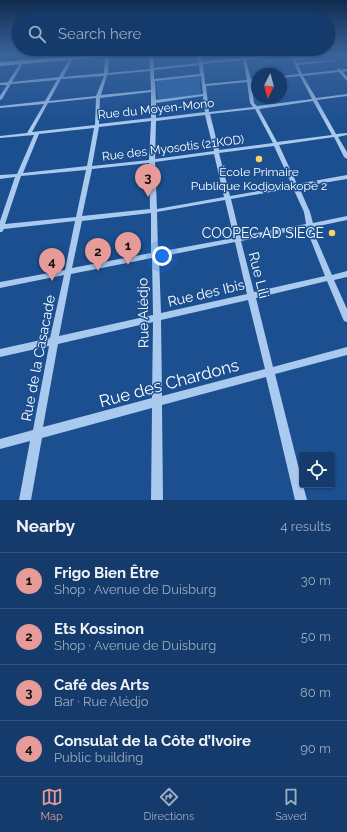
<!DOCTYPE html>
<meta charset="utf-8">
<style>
:root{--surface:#143b6b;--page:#214673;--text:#f1f3f6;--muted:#9dadc1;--line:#33557e;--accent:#e69b98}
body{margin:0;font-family:Raleway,sans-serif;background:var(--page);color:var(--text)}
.controls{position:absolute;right:12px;bottom:12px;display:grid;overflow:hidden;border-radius:4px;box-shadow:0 1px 3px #0004}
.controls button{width:36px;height:36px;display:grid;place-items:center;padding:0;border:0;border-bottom:1px solid var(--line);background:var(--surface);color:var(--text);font:20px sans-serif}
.compass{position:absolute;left:251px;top:68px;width:36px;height:36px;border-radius:50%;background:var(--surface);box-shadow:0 1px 3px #0004;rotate:186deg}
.you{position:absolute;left:162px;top:256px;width:14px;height:14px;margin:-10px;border:3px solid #fff;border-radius:50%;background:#1a73e8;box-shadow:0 0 0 6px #1a73e833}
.badge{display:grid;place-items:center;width:26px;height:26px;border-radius:50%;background:var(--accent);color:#111;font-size:13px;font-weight:700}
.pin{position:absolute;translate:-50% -33px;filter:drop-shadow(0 1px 2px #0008)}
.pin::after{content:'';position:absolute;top:21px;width:14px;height:12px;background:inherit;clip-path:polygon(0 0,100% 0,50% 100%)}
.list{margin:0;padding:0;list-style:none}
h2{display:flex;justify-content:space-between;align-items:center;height:52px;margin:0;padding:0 16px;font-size:17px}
h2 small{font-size:13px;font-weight:400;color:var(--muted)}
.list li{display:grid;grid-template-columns:26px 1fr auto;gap:12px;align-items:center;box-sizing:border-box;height:56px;padding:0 16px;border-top:1px solid var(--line)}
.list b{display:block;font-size:15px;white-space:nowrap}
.list p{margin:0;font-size:13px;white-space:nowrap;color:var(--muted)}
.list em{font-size:13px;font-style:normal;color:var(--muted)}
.icon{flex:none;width:22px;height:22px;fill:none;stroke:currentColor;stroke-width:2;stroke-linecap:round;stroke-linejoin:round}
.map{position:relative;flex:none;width:347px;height:500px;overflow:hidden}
.search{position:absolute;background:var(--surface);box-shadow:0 1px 3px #0004;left:12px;right:12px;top:12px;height:44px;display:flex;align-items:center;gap:10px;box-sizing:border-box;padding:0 14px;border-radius:22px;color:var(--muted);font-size:15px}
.sheet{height:276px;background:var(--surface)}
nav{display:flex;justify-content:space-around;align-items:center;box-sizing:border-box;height:56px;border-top:1px solid var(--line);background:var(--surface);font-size:11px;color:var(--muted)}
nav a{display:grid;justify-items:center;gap:2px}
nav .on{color:var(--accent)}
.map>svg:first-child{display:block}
.green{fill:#2e69ad}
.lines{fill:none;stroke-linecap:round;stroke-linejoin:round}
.minor{fill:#a9c9ee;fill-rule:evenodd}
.highway{fill:#fff;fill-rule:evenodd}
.poi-dot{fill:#ffd166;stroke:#1b4f8f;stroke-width:1.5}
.labels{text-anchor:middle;stroke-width:3;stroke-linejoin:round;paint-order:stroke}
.far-street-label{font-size:12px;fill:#fff;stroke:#1b4f8f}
.far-poi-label{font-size:12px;fill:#fff;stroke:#1b4f8f}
.poi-label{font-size:14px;fill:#fff;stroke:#1b4f8f;text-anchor:end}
.street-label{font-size:14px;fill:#fff;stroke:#1b4f8f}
.near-street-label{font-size:17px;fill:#fff;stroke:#1b4f8f}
</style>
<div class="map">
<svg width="347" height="500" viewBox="0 0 347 500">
<rect width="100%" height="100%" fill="#1b4f8f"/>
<path class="green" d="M199 76 201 95 158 101 156 80Z"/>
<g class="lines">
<path class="minor" d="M149 54H153L154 68 199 63 196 54H199L202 62 242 58 241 54H245V58L275 54H289L246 60 251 79H257V81L251 82 254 103 257 106 312 99 300 76 281 78V76L299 74 290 54H293L294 58 327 54H342L295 60 297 63 334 60 336 61 298 65 302 74 338 70 337 69 339 68 341 70 347 69V71L343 72 347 77V81L339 72 303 76 316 98 347 94V96L317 100 336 134 347 133V135L338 137 347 152V159L344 157 334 137 279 145 297 184 347 175V179L299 187 310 212 313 223 347 216V220L314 227 316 238 332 275 347 271V277L334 280 347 309V322L344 321 343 319 327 281 256 298 273 367 347 347V355L275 374 302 481V485H303L307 500H295L266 377 162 405 163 500H151L152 408 42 438 31 500H19L30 441 0 449V439L33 430 49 346 0 357V349L50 338 64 275 0 288V282L65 270 75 221 4 229 2 232H0V221L15 177 0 179V175L17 174 34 135 0 138V136L27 133 44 104 0 108V106L45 101 57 80 11 84 2 99 0 100V96L7 85H0V83L8 82 23 59 25 60 12 82 59 77 69 59 71 58 73 59 63 77 104 73 105 57 107 56 109 57 108 73 150 69ZM243 60 247 80 205 84 203 64ZM199 65 200 74 154 79V70ZM150 71 151 90 101 95 107 75ZM104 76 96 96 49 101 61 79ZM201 76 203 94 156 100 155 81ZM247 82 250 103 253 107 209 112 206 86ZM151 92V118L99 124 100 98ZM203 96 205 112 156 118V103ZM96 98 95 125 32 132 48 103ZM313 101 332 135 277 142 259 109ZM255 109 273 143 219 150 210 114ZM205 115 214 151 155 159 156 121ZM151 121 149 160 92 166 99 127ZM94 128 87 166 23 173 39 134ZM274 146 292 185 230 196 219 153ZM214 154 224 197 157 209 155 162ZM149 163 150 209 82 216 92 169ZM86 170 76 217 5 224 21 176ZM293 188 304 212 306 224 240 236 231 199ZM225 200 234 238 158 252 157 212ZM151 213V253L72 268 82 221ZM307 228 310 238 325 276 254 292 241 241ZM235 242 247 294 161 313 159 257ZM152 258 153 315 59 336 71 274ZM248 300 265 369 162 396 161 320ZM153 322 152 398 43 427 58 344Z"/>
<path class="highway" d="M107 54H139L0 66V62Z"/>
</g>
<linearGradient id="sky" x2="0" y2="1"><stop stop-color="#0f2b4f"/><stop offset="0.44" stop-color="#39639b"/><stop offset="1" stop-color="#39639b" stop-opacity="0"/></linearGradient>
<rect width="347" height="124" fill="url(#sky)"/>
<g class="poi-dot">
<circle cx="259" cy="159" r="4"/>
<circle cx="332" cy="233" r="4"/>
</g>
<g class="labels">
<g class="far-street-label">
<text transform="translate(156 109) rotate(-6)" y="4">Rue du Moyen-Mono</text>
<text transform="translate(173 148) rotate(-7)" y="4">Rue des Myosotis (21KOD)</text>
</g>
<g class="far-poi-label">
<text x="259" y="176">École Primaire<tspan x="259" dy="14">Publique Kodjoviakopé 2</tspan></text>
</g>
<g class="poi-label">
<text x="324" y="238">COOPEC AD SIEGE</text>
</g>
<g class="street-label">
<text transform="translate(259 275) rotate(76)" y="5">Rue Lili</text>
<text transform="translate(206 293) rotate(-13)" y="5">Rue des Ibis</text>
<text transform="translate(143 313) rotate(-91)" y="5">Rue Alédjo</text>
<text transform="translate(38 358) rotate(-79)" y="5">Rue de la Casacade</text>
</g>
<g class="near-street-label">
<text transform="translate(169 383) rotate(-15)" y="6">Rue des Chardons</text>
</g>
</g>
</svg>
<div class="controls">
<button><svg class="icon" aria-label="locate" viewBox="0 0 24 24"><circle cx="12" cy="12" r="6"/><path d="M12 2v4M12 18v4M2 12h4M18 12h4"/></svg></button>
</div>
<svg class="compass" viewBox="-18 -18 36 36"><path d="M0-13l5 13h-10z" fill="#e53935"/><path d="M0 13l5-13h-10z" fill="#9dadc1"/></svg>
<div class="you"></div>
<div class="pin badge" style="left:128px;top:265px">1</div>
<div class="pin badge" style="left:98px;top:271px">2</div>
<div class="pin badge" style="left:148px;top:197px">3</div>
<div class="pin badge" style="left:52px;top:281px">4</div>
<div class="search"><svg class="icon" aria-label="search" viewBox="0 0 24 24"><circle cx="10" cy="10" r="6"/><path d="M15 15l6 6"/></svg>Search here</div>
</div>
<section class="sheet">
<h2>Nearby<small>4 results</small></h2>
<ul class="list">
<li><span class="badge">1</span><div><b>Frigo Bien Être</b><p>Shop · Avenue de Duisburg</p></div><em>30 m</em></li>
<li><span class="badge">2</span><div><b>Ets Kossinon</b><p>Shop · Avenue de Duisburg</p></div><em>50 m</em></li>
<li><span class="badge">3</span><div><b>Café des Arts</b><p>Bar · Rue Alédjo</p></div><em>80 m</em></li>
<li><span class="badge">4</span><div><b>Consulat de la Côte d’Ivoire</b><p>Public building</p></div><em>90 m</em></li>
</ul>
</section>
<nav>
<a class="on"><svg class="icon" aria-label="map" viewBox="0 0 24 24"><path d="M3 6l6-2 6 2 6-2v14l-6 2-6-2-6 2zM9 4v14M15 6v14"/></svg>Map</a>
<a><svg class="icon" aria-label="directions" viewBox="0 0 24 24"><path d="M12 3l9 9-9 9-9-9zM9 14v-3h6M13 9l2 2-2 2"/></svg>Directions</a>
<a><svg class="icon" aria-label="saved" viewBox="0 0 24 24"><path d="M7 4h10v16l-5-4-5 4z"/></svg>Saved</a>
</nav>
